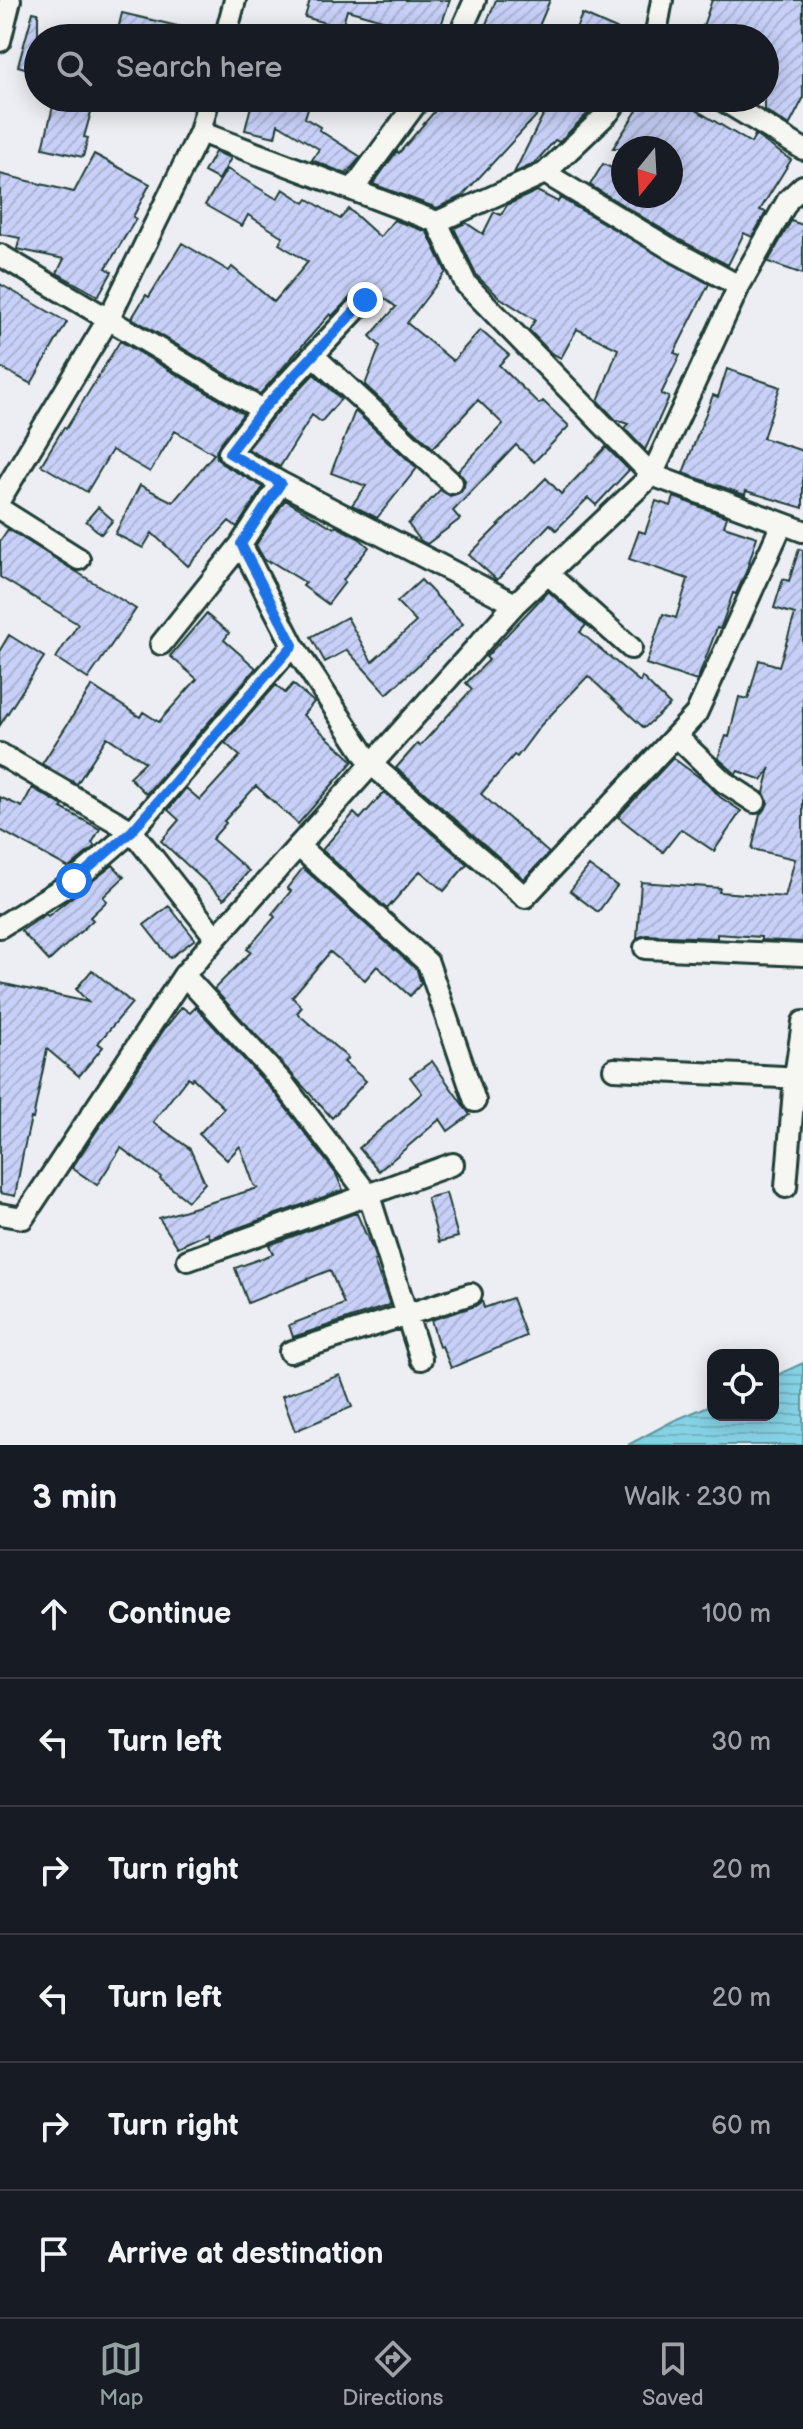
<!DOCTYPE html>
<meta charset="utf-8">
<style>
:root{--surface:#171b24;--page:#20242c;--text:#f1f3f6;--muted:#9ea1a6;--line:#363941;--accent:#92a19f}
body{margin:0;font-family:"Balsamiq Sans",sans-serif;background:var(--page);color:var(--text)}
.controls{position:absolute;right:24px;bottom:24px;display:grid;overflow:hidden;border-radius:16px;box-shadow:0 4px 20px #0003}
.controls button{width:72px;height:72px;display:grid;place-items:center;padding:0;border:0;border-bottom:2px solid var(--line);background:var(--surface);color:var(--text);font:40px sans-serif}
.compass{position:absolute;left:611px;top:136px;width:72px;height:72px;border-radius:50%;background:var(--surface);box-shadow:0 4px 20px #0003;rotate:198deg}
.stop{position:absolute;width:24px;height:24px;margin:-18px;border:6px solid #1a73e8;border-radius:50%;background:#fff}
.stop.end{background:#1a73e8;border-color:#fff;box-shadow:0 2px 8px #0008}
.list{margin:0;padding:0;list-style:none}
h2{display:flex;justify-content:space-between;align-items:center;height:104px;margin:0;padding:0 32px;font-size:34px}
h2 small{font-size:26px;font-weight:400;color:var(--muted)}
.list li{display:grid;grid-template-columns:52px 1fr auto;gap:24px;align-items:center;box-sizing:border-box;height:128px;padding:0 32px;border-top:2px solid var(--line)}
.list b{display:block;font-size:30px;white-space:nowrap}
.list em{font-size:26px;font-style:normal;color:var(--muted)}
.icon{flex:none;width:44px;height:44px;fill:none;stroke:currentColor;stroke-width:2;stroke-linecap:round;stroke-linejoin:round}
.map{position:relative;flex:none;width:803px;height:1445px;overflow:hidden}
.search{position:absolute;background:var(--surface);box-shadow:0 4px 20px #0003;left:24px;right:24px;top:24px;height:88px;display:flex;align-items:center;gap:20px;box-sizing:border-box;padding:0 28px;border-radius:44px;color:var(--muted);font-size:30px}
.sheet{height:872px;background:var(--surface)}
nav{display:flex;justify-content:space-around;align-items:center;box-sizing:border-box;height:112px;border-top:2px solid var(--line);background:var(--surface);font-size:22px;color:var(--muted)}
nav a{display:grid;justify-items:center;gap:4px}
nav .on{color:var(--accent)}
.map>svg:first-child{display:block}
.water{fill:url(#water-rules);stroke:#5d969e;stroke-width:2}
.building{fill:url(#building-hatch);stroke:#1f3d34;stroke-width:2}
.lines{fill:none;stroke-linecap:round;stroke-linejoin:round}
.street-casing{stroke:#1f3d34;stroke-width:26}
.street{stroke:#f6f6f2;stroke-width:20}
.route{stroke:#1a73e8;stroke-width:10}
</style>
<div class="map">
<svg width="803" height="1445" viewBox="0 0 803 1445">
<defs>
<pattern id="water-rules" width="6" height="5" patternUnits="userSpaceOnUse" patternTransform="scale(2)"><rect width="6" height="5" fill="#86d2e5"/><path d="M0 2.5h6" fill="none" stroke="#73b5c5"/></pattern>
<pattern id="building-hatch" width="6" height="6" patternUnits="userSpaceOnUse" patternTransform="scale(2)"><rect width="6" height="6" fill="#c8d0f8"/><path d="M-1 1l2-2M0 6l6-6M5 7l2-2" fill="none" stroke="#abb4d5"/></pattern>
</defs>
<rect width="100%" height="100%" fill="#edeef3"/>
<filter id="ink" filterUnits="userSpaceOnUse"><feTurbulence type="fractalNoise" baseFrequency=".0125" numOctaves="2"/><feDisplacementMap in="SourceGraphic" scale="16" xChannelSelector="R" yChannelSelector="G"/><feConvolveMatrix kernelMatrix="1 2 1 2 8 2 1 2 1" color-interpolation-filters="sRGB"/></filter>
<g filter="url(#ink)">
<path class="water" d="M803 1363V1445H628L673 1421 713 1404V1415H773V1377Z"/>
<path class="building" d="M310 0H450L439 31 409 21 407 27 347 10 342 28 305 17Z
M496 0H550L534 38H484L489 26 486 24Z
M712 0H803V99L789 126 765 110V38H750L732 31 728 38H699Z
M33 12 38 13V72L18 66Z
M122 13 199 31V38H116Z
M582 14 637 38H572Z
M55 98H95L84 137 88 138 83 157 43 148Z
M253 98H311L305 118 320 127 319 130 361 157 346 174 312 160 319 149 278 124 275 137 245 130Z
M446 98H603L559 142 555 140 534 164 514 173 550 101 462 196 437 208 373 184 397 151 399 153Z
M645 98H676L751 143 755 135 791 160 760 210 766 212 752 237 744 233 728 265 680 240 590 185 603 164 623 173V196H671V148H613Z
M215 152 231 158 219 180 204 172Z
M94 154 150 184 133 217 136 219 106 268 112 272 98 296 57 273 64 259 17 249 20 238 0 234V174L74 192Z
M227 169 277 199 283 189 305 203 308 199 340 219 349 209 380 237 394 220 427 232 446 272 407 323 453 361 480 330 509 355 499 365 539 404 543 401 569 426 534 462 516 445 453 511 460 519 427 544 421 541 408 524 440 490 450 496 461 492 464 487 465 480 458 471 503 424 478 400 433 448 365 385 380 346 370 336 396 307 367 285 356 291 332 316 330 314 260 394 132 318 146 295 149 297 182 243 229 271 232 267 274 302 308 262 279 244 283 237 248 215 242 226 205 205Z
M537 191 558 202 560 198 709 284 674 353 680 355 661 394 669 397 645 450 624 428 628 424 616 420 598 401 618 349 577 329 561 358 551 353 529 330 535 320 499 297 477 276 454 228 466 223 483 234 494 212 501 215 507 205Z
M791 221 803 225V274L768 262Z
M0 284 67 322 31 384 0 367Z
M120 341 243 414 219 445 216 451 217 458 222 464 263 487 237 527 229 521 188 566 152 533 143 548 115 534 140 485 173 502 214 454 175 431 150 472 112 450 87 492 41 465 64 427 66 429Z
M727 369 780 387 763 438 803 451V508L746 491 745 495 683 473 713 395 718 397Z
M314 374 341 399 321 422 312 415 280 467 248 449 272 418Z
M355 411 417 468 377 518 352 505 366 486 331 473Z
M606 447 629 470 596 505 588 498 556 530 550 524 497 580 469 555 546 478 561 494Z
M674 497 727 517 724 526 757 537 746 572 736 594 733 593 722 624 720 629 717 628 697 681 646 664 663 614 676 618 688 579 629 559 639 531 645 533 656 501 671 506Z
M285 500 334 528 336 526 360 539 369 547 343 580 345 582 328 604 303 586 306 583 270 561 269 563 264 559 256 545Z
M98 507 113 520 101 534 86 521Z
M8 529 136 609 88 679 56 658 78 624 0 577V541Z
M799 549 803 550V942L761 940V937L717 934V938L646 935 637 938 641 882 720 888 719 892 785 897 795 859 752 849 760 814 765 810 768 803 764 793 770 768 762 780 738 771 736 774 718 758 726 736 729 737 739 697 748 699 759 660 779 666 795 614 774 608 783 579 789 581Z
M421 580 463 624 387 694 347 650 325 662 311 637 347 617 372 662 416 622 397 602Z
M548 591 586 625 580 632 640 682 642 677 670 705 644 728 588 676 541 725 517 757 514 755 481 794 549 853 524 879 396 768 417 744 420 746 472 689 466 683 489 660 486 657Z
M206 614 229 633 224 640 256 668 146 794 129 777 145 762 107 737 77 784 42 764 92 686 140 717 143 712 159 722 197 679 170 656Z
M9 635 44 657 0 725V650Z
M293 684 314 702 303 715 353 761 298 824 256 786 224 821 226 823 212 839 249 871 224 899 161 841 179 820 168 810 186 788 200 800 240 756 225 743 276 685 285 693Z
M673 758 707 783 720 797 741 811 714 851 681 829 663 852 618 817Z
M32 788 63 806 61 808 100 829 92 843 95 846 69 868 0 830V797L22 807Z
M384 792 467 864 444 891 420 871 387 909 322 850 354 813 360 819Z
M113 865 124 877 103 897 107 901 90 917 93 920 49 961 21 931 46 914 48 916Z
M589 866 617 886 598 912 570 891Z
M303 868 417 970 421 984 410 996 377 966 365 980 330 952 292 997 302 1007 297 1013 348 1058 344 1062 366 1081 332 1118 214 989 251 952 247 949 275 917 272 914 291 891 287 888Z
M169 906 195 939 170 958 144 925Z
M92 970 132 1003 98 1043 103 1047 79 1076 47 1049 33 1119 31 1118 23 1153 15 1196 0 1193V983L88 1002 76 989Z
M182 1007 190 1013 196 1007 273 1091 336 1174 343 1190 210 1238 208 1233 178 1247 159 1218 258 1188 254 1185 240 1146 227 1160 199 1134 224 1108 193 1078 191 1080 188 1077 153 1122 190 1149 205 1183 188 1201 160 1179 161 1177 121 1148 97 1185 72 1168 165 1028Z
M432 1061 470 1115 448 1131 440 1119 379 1171 359 1148 422 1093 410 1077Z
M446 1193 458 1237 439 1242 427 1198Z
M353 1214H357L371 1246 376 1260 374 1261 390 1305 293 1337 289 1325 344 1304 330 1270 248 1303 235 1268 273 1254 269 1245Z
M512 1298 526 1336 451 1368 442 1346 439 1347 431 1320 475 1306 482 1301 484 1308Z
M340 1375 352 1407 295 1431 282 1396Z"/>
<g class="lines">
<defs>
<path id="street" d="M225 38 235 0
M458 38 475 0
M655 38 662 0
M0 41 10 0
M719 98 803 149
M200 132 437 222 466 284 652 475 803 531
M545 173 674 251 739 286
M353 189 420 98
M437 222 545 173 609 112 619 98
M0 255 262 410 229 453 281 483 515 604
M314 356 452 483
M262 410 365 300
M281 483 241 544 293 645 371 764 525 897 696 714 782 524
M0 499 109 318 200 132 209 98
M0 509 79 559
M547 573 631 648
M161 644 241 544
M676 736 724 782 755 802
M0 754 132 831 216 938
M298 846 428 963 475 1101
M0 927 74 881 132 831 293 645
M645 948 803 955
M184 975 283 1083 369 1196 421 1359
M614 1069 803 1078
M786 1187 795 1077 803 1022
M0 1214 23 1218 184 975 216 938 515 604 652 475 739 286 788 200 803 186
M188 1260 453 1164
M290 1352 471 1294"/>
</defs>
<use href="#street" class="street-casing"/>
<use href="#street" class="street"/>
</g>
</g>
<g class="lines" filter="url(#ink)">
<path class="route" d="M74 881 132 831 293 645 241 544 281 483 229 453 262 410 365 300"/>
</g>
</svg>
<div class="controls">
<button><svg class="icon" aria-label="locate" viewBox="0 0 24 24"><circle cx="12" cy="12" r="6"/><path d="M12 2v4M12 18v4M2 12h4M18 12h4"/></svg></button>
</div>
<svg class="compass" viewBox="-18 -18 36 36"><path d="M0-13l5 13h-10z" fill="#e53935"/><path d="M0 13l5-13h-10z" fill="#9ea1a6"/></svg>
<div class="stop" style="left:74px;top:881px"></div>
<div class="stop end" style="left:365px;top:300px"></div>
<div class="search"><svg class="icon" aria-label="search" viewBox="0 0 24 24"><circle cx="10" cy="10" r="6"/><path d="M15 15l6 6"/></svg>Search here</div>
</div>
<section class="sheet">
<h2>3 min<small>Walk · 230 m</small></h2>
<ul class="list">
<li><svg class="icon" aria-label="ahead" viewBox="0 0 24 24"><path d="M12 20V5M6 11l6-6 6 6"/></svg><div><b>Continue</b></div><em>100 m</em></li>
<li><svg class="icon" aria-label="left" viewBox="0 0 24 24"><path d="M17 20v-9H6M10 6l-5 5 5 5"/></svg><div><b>Turn left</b></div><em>30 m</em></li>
<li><svg class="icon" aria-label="right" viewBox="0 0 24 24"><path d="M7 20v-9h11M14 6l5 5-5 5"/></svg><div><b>Turn right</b></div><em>20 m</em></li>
<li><svg class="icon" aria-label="left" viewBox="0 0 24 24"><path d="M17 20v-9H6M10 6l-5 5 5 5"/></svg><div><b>Turn left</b></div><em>20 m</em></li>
<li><svg class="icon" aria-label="right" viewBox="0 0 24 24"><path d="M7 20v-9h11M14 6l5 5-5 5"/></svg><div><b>Turn right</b></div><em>60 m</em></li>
<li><svg class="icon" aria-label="arrive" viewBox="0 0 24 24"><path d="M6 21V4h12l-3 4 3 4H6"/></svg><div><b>Arrive at destination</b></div></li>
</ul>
</section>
<nav>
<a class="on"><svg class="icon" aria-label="map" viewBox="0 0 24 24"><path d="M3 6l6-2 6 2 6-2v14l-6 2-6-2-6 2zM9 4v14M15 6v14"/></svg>Map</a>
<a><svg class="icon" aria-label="directions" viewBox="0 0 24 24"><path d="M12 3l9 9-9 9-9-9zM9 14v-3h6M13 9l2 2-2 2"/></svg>Directions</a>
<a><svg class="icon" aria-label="saved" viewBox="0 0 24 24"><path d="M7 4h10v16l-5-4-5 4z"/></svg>Saved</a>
</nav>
